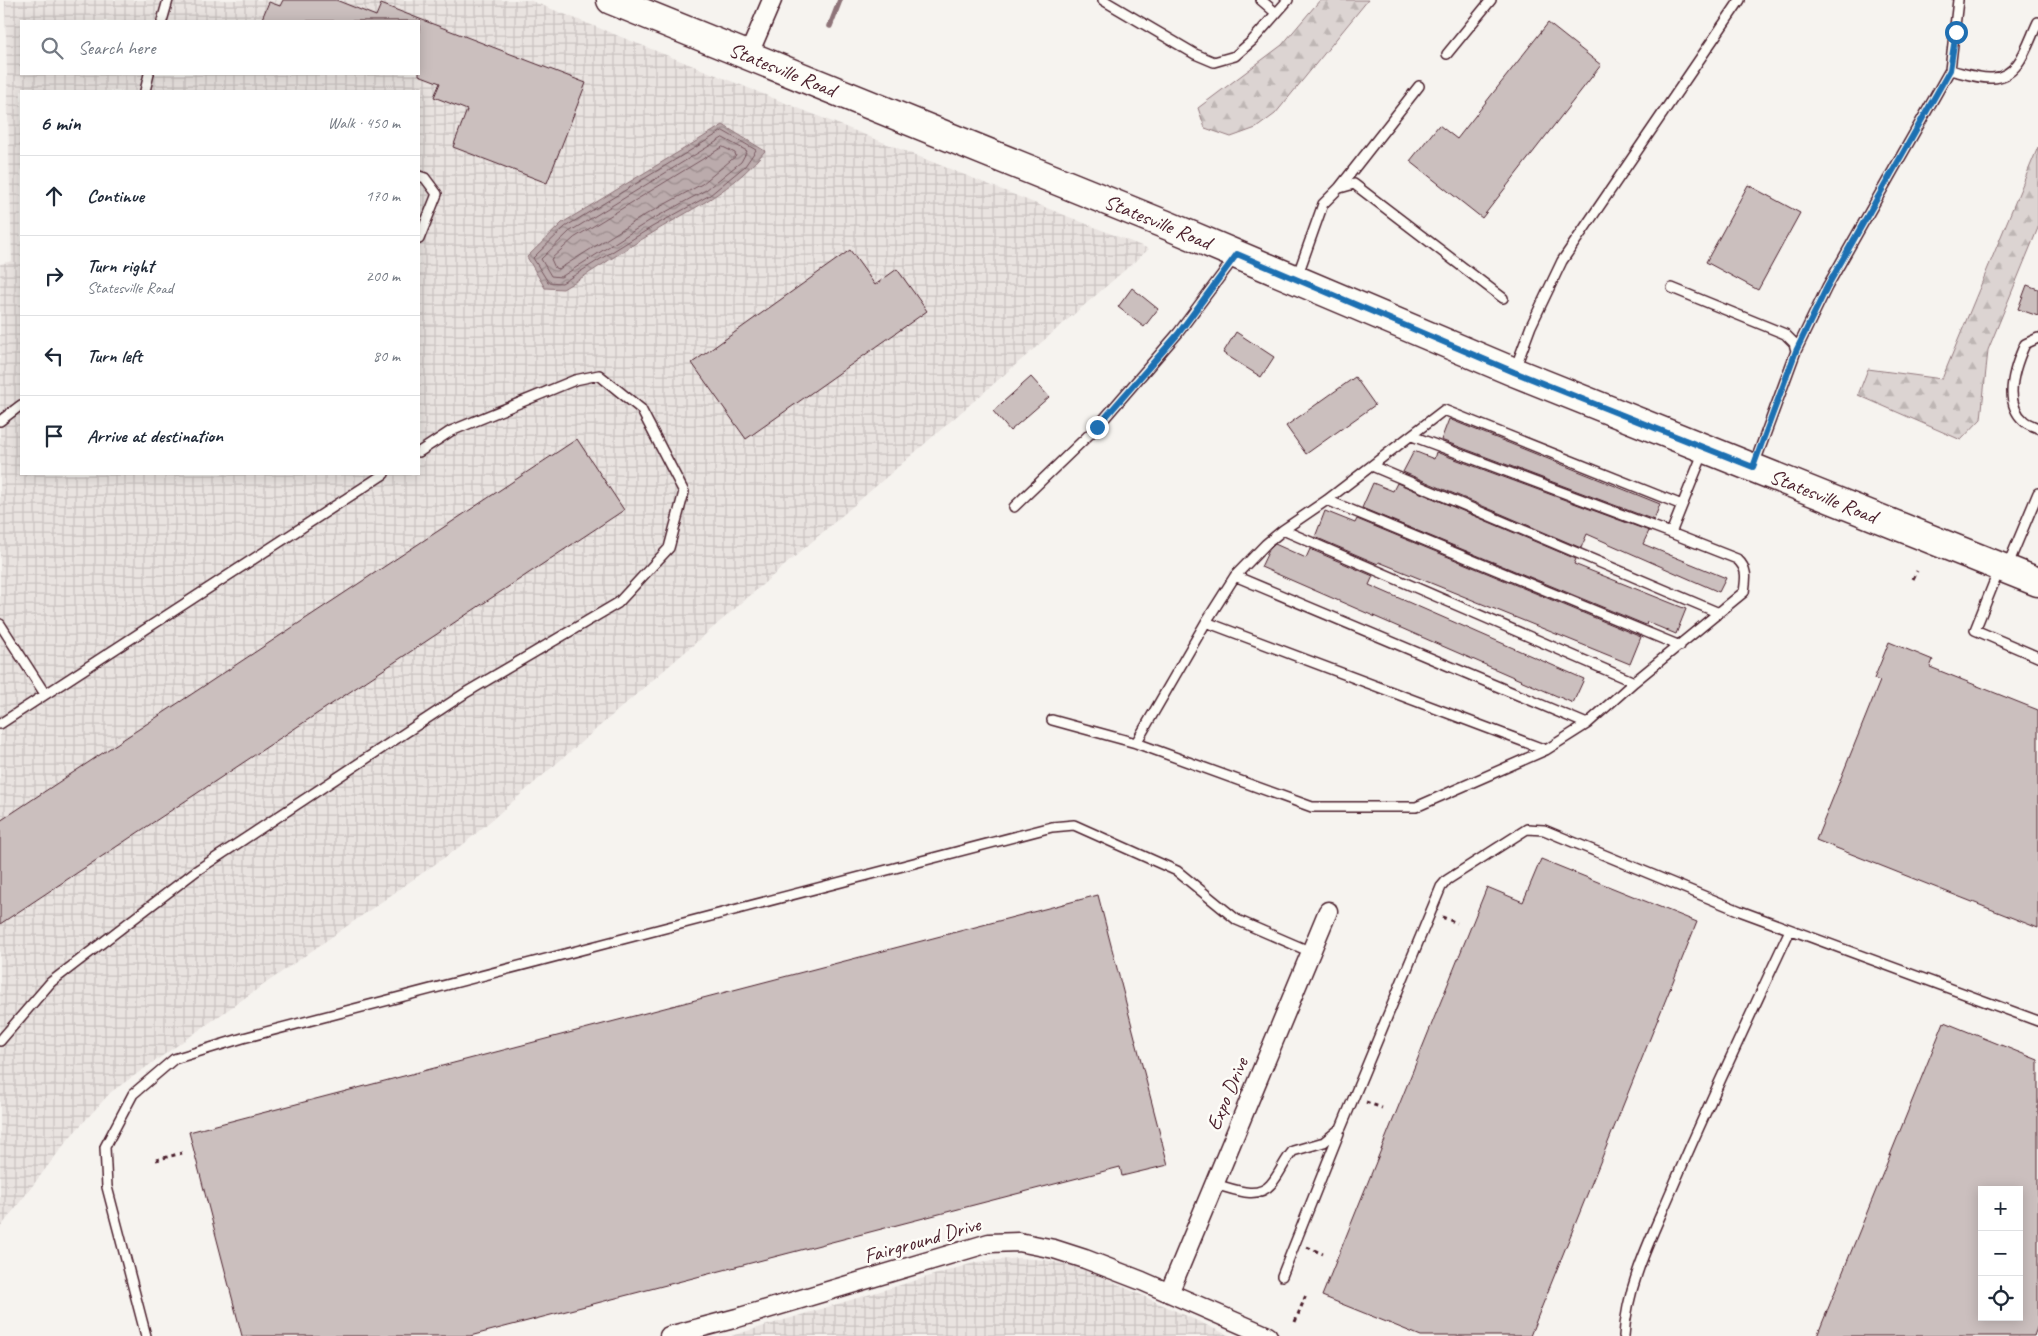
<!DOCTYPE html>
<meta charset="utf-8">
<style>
:root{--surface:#fff;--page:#f6f6f7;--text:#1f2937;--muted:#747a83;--line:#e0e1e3}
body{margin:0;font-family:Caveat,sans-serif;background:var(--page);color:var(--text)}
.controls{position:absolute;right:15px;bottom:15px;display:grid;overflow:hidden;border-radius:0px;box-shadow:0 2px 12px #0003}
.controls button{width:45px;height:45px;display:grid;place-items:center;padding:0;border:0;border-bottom:1px solid var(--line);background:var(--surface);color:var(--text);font:25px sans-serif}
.stop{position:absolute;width:15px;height:15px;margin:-11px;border:4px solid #1f6fb2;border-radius:50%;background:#fff}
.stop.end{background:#1f6fb2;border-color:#fff;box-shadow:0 1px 5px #0008}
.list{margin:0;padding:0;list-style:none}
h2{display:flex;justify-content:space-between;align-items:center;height:65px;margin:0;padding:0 20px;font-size:21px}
h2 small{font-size:16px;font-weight:400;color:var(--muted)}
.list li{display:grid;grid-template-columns:32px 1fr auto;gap:15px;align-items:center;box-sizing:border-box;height:80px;padding:0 20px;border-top:1px solid var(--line)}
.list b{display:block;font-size:19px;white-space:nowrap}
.list p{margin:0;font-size:16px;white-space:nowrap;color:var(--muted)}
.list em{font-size:16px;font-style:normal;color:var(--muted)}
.icon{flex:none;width:28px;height:28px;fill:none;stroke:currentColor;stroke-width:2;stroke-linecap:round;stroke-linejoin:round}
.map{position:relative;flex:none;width:2038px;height:1336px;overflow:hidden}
.search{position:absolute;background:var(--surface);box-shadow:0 2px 12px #0003;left:20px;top:20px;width:400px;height:55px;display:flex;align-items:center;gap:12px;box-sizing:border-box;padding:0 18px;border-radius:0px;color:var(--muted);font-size:19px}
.panel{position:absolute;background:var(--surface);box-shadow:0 2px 12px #0003;left:20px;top:90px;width:400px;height:385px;border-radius:0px}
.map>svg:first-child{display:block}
.industrial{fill:url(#industrial-grid);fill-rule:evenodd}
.forest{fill:url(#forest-firs);stroke:#937a7e}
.water{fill:url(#water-waves);stroke:#8e7378}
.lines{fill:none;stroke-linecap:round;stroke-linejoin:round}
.shore{stroke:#77575f;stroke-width:1}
.stream{stroke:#8e7378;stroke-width:5.5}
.building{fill:#cbbfbe;stroke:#4a1f2b;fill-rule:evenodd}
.service-casing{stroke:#4a1f2b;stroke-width:12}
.minor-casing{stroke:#4a1f2b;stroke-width:21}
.primary-casing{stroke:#4a1f2b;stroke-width:31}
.path{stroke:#4a1f2b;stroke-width:3;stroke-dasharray:4 4;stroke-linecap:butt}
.service{stroke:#fdfcf7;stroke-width:9}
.minor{stroke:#fdfcf7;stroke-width:18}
.primary{stroke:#fdfcf7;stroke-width:28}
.route{stroke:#1f6fb2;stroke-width:6}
.labels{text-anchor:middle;stroke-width:5;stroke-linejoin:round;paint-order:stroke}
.street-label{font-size:21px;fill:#4a1f2b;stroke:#fdfcf7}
</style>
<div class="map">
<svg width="2038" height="1336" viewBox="0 0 2038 1336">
<defs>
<pattern id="industrial-grid" width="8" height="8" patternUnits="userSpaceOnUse" patternTransform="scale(1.25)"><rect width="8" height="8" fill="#e9e3e0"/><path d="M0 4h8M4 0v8" fill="none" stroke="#c9c2c0"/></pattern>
<pattern id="forest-firs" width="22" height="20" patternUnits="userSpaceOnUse" patternTransform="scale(1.25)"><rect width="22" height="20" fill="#dcd4d2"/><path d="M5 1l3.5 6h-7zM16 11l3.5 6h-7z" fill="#beb6b4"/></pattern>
<pattern id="water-waves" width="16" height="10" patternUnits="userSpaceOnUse" patternTransform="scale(1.25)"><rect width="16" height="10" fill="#bbabac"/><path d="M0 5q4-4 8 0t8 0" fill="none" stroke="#9a8b8c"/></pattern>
</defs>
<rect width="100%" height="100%" fill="#f6f3ef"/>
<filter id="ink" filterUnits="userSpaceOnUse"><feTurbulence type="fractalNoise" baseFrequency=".02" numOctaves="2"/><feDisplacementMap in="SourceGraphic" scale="10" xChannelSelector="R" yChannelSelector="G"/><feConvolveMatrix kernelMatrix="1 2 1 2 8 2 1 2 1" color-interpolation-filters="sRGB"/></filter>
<g filter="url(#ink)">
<path class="industrial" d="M5 0H529L1149 249 465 843 111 1092 70 1137 0 1228V264L12 261ZM21 21H419V74H21ZM21 91H419V474H21Z
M1019 1258 1046 1260 1073 1266 1100 1276 1230 1336H731L977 1262Z"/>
<path class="forest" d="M1320 0H1368L1275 114 1256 128 1231 137 1205 128 1198 108 1282 45Z
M2038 147V228L1988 350 1981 419 1961 440 1858 395 1868 369 1942 379Z"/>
<path class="water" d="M723 125 765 151C731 192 698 205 654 232 623 250 594 271 563 289L545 288 527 257 562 223Z"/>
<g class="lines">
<path class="shore" d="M723 131 756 150 745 166 710 195 652 227 562 283 548 282 533 258 565 227Z
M723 138 747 151 741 162 706 190 649 221 561 277 551 276 541 259 569 232Z
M723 147 735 153 736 156 702 184 645 215 559 269 555 268 551 259 574 238Z"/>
<path class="stream" d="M830 26 840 0"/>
</g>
<path class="building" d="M283 0H336L376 16 381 4 586 83 547 183 453 147 467 110 434 97 440 83 419 75V21H261L269 2 280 6Z
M1548 23 1601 65 1482 218 1410 161 1439 125 1457 139Z
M1748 185 1800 213 1758 290 1706 262Z
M850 250 875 285 897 269 927 311 746 439 692 363Z
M2027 285 2038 289V316L2018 309Z
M1132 288 1158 309 1144 327 1118 307Z
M1236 332 1274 357 1261 377 1223 353Z
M1031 377 1049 397 1010 431 993 411Z
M1355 377 1375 405 1306 454 1286 426Z
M1449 419 1660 504 1654 520 1441 440Z
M577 439 624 510 0 924V821Z
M1414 451 1434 459 1436 452 1649 531 1643 544 1726 578 1719 592 1587 534 1581 548 1403 472Z
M1373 483 1393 491 1397 483 1576 559 1574 564 1686 609 1676 634 1647 622 1646 625 1362 508Z
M1325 511 1355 523 1357 519 1641 637 1630 664 1379 562 1378 564 1315 537Z
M1275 544 1306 558 1310 549 1373 576 1369 585 1584 679 1573 703 1261 567 1269 550Z
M1889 642 1933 660 1930 667 2038 710V928L1816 840 1880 681 1874 679Z
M1541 859 1697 922 1530 1336H1421L1322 1296 1487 887 1523 902Z
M1098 895 1168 1165 1122 1176 1120 1167 470 1336H242L189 1132Z
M1944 1022 2038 1060V1325L2034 1336H1817ZM1982 1190H2019V1317H1982Z"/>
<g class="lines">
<defs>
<path id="service" d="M1103 0 1195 54 1214 62 1235 56 1252 41 1288 0
M1261 0 1276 13
M162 21 168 0
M1447 54 1491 0
M1950 70C1963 73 1979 79 1992 78 2020 78 2028 42 2038 22
M145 91 149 74
M419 176 425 178 437 194 419 239
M1340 188 1354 184 1503 298
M1297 277 1323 204 1339 188 1419 86
M1672 288 1785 334 1794 343 1796 351 1754 465
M2038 338 2025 344C2015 366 2002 402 2024 421 2027 424 2034 426 2038 428
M1796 351 1827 287 1950 70 1958 0
M1515 369 1531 326 1562 261 1740 0
M0 421 21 405
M1412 436 1671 533
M1372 466 1719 613
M1327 500 1680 646
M1014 507 1097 427 1178 333 1235 257
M1283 530 1634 682
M2007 567 2038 493
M1999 570 1975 630 2038 657
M1206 622 1235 576
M0 624 45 694
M1052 720 1136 743 1312 807H1416L1546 750 1587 724 1634 682 1744 592C1746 578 1748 569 1737 559L1671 533 1704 451
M0 724 384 474
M1587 724 1235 576 1266 544 1283 530 1327 500 1444 410 1682 505
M1136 743 1206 622 1546 750
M0 1041 51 982 196 871 467 692 618 603 669 548 684 492 641 409 599 375 575 380 451 431 419 452
M1214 1184C1231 1188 1257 1201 1271 1184 1280 1174 1284 1161 1293 1151L1324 1142 1341 1128 1441 887 1447 880 1527 829 1544 830 1740 911 2038 1021
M1282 1276 1339 1133
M146 1336 107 1187 105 1147 133 1094 174 1059 243 1038 1052 827 1074 825 1177 871 1237 920 1311 952
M1624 1336C1627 1284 1652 1236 1672 1189 1709 1102 1750 1016 1790 930"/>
<path id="minor" d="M748 56 772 0
M1169 1293 1328 911
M669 1336 737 1318 989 1243 1019 1242 1054 1249 1085 1259 1142 1281 1268 1336"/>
<g id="primary">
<path id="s1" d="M611 0 1169 226 1514 372 2038 582"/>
</g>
</defs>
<use href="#service" class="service-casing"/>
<use href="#minor" class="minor-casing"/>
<use href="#primary" class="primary-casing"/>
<path class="path" d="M1913 579 1917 571
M1442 917 1457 923
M1366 1102 1382 1108
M156 1160 182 1153
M1307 1247 1323 1254
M1295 1322 1306 1295"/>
<use href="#service" class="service"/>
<use href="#minor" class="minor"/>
<use href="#primary" class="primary"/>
</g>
</g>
<g class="lines" filter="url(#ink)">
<path class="route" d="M1097 427 1178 334 1237 254 1514 372 1753 467 1796 351 1827 287 1950 70 1956 32"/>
</g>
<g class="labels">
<g class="street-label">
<text dy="7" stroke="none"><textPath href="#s1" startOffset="185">Statesville Road</textPath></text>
<text dy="7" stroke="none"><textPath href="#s1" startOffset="590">Statesville Road</textPath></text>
<text dy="7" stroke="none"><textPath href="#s1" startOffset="1310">Statesville Road</textPath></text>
<text transform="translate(1227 1094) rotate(-67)" y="7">Expo Drive</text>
<text transform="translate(922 1240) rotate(-16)" y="7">Fairground Drive</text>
</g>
</g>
</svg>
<div class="controls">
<button>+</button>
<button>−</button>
<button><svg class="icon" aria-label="locate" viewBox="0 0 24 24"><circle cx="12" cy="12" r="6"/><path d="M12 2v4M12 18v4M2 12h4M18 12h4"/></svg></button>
</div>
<div class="stop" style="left:1956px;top:32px"></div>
<div class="stop end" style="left:1097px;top:427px"></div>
<div class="search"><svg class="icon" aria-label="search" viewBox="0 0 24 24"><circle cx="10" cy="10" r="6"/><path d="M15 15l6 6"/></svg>Search here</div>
<section class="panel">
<h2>6 min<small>Walk · 450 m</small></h2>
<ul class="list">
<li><svg class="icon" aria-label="ahead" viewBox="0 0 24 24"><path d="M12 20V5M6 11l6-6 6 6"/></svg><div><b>Continue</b></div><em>170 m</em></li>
<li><svg class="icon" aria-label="right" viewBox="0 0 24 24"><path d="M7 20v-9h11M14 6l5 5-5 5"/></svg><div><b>Turn right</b><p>Statesville Road</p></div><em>200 m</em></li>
<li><svg class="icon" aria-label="left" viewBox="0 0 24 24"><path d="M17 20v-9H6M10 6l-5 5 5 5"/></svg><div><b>Turn left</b></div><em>80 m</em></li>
<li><svg class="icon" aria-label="arrive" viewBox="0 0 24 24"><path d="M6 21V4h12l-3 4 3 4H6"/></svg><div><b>Arrive at destination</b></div></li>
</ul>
</section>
</div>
